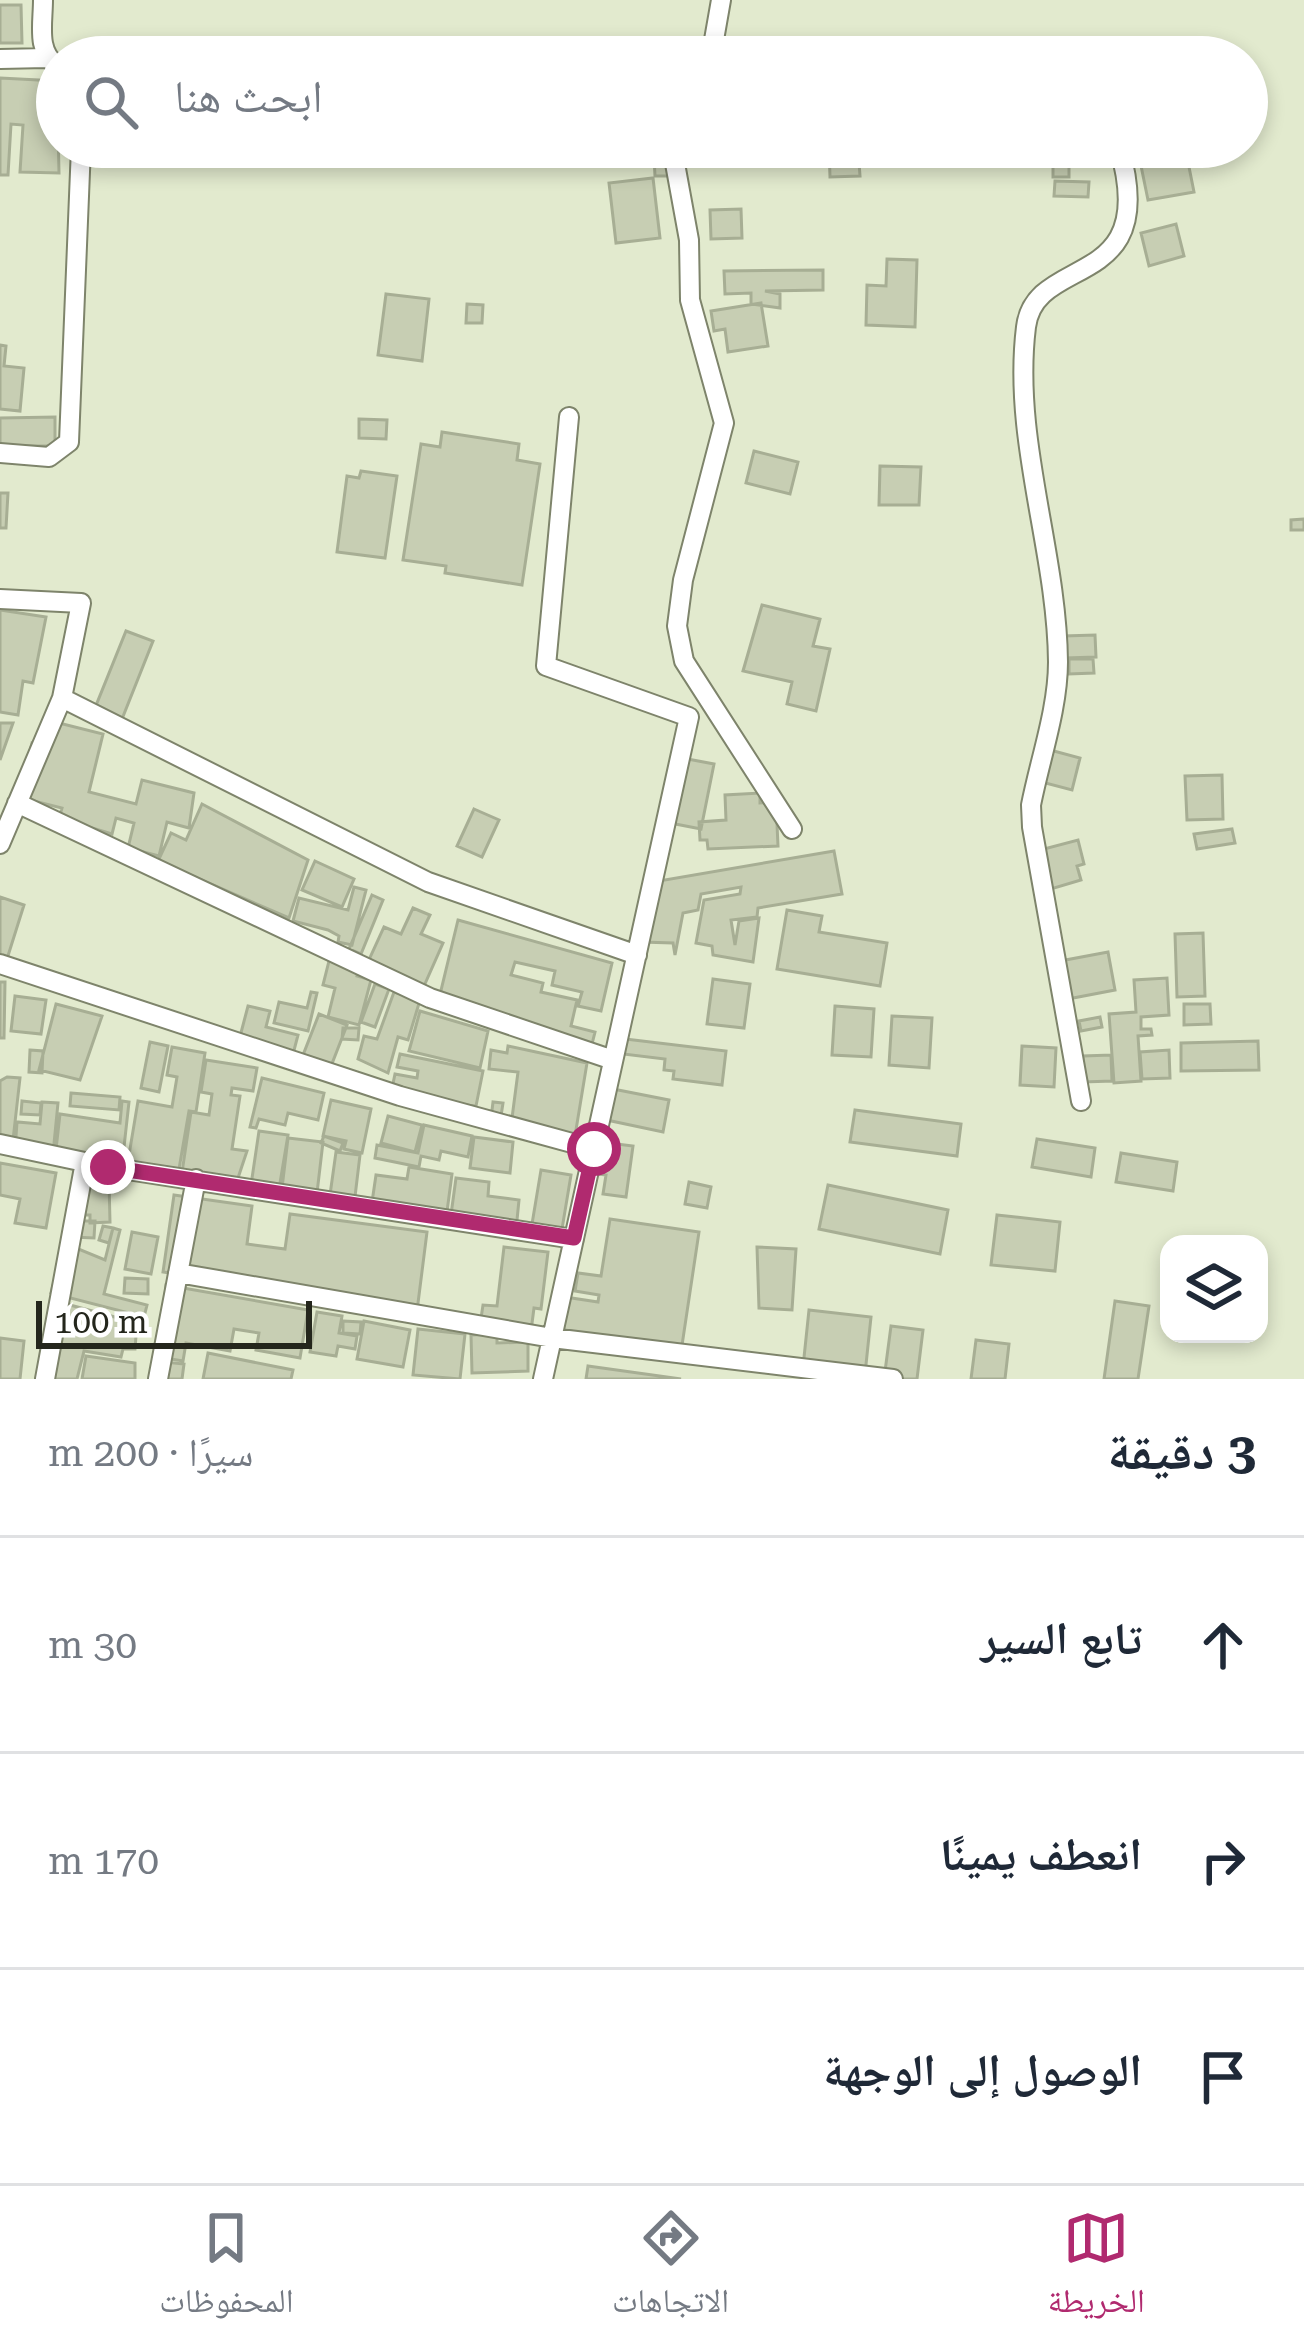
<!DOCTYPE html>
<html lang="ar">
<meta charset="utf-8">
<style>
:root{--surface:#fff;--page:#f6f6f7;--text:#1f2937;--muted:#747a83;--line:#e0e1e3;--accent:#b02a6f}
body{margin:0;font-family:"Roboto Serif","Noto Naskh Arabic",serif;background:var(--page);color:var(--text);direction:rtl}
.controls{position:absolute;right:36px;bottom:36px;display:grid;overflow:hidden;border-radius:24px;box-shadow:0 6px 18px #0003}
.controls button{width:108px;height:108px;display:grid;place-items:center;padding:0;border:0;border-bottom:3px solid var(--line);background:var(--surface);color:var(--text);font:60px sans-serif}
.scale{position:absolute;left:36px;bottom:30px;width:276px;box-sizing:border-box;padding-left:12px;border:6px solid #24261c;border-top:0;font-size:33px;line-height:42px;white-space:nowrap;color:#24261c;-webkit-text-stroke:9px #fff;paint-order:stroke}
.stop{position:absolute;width:36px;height:36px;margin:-27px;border:9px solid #b02a6f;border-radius:50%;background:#fff}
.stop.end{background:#b02a6f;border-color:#fff;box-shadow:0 3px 12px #0008}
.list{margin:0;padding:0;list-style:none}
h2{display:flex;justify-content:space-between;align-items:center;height:156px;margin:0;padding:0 48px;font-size:51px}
h2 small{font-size:39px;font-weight:400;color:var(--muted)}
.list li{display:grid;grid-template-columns:78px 1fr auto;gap:36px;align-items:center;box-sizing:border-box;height:216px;padding:0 48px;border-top:3px solid var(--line)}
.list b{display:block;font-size:45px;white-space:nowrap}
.list em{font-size:39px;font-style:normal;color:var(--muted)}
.icon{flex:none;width:66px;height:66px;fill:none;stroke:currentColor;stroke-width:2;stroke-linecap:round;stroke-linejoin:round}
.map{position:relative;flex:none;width:1304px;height:1379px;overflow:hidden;direction:ltr}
.search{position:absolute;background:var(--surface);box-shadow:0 6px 18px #0003;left:36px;right:36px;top:36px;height:132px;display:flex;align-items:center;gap:30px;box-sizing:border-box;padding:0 42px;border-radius:66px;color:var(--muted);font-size:45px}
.sheet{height:804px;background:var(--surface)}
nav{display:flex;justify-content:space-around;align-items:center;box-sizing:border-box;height:168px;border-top:3px solid var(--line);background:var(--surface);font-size:33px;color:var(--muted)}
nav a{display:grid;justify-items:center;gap:6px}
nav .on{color:var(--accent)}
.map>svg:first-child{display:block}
.building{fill:#c7ceb3;stroke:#a7ae94;stroke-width:3}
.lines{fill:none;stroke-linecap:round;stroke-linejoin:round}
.minor-casing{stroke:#7e846b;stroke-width:22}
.minor{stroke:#fff;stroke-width:18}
.route{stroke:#b02a6f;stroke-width:15}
</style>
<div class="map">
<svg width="1304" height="1379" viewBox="0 0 1304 1379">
<rect width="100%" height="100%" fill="#e2eace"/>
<path class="building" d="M0 5H21L22 43H0Z
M722 42 775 43V57H722Z
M0 78 57 81 59 173 20 172 23 125 11 124 8 175H0Z
M829 147H871V162H859L860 176 830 177Z
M1053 147H1069V177H1053Z
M1070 147H1088V156H1071Z
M1185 147 1194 192 1148 200 1139 156Z
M668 156 669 176H655L654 157Z
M653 178 660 238 616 243 609 183Z
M1055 181 1089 182 1088 197 1054 196Z
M741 209 742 238 711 239 710 210Z
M1176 224 1184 256 1149 266 1141 233Z
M887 259 917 260 915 327 866 325 867 285 886 286Z
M823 270V290L765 291 780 294V308L751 304V293L725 294 724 271Z
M386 294 429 299 422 361 378 355Z
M761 303 768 346 728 352 725 329 714 331 711 311Z
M467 304 483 305 482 323H466Z
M0 345 6 346 4 366 24 368 20 411 0 409Z
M55 417V446H0V418Z
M359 419 387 420 386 439 359 438Z
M442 432 519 444 517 460 540 464 522 585 445 573 446 566 403 560 421 444 440 447Z
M754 451 798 462 790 494 746 483Z
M880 466 921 467 919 505H879Z
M361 471 397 476 385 558 337 552 347 476 359 478Z
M0 493H8L6 528H0Z
M1304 519V530H1291V520Z
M762 605 820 619 813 646 830 649 816 711 787 704 792 682 743 671Z
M0 610 46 617 33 683 23 681 18 715 0 712Z
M126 631 153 641 122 719 95 708Z
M1095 635 1096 657 1065 658 1064 636Z
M1069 659H1093L1094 673 1069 674Z
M47 720 103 734 89 792 136 804 142 780 194 793 189 828 167 822 159 856 128 848 134 823 116 818 112 834 59 818 62 808 18 797 32 743 40 746Z
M0 723H13L0 760Z
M1039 747 1080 758 1072 790 1030 779Z
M677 757 714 764 701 829 660 821Z
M1222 775 1223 819 1187 820 1185 776Z
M760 793V803L776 802 778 846 708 849 707 840H700L699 822 726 820 725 795Z
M202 804 308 860 289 918 158 861 171 833 186 840Z
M474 809 499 820 482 857 457 846Z
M1232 829 1235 843 1197 849 1194 834Z
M1078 840 1084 864 1077 866 1081 880 1051 889 1040 850Z
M834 851 842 894 758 908 757 917 731 920 735 945 739 921 759 918 753 962 713 955 712 946 696 943 704 900 740 894 741 887 701 894 698 910 683 913 675 955 673 943 642 942 653 882Z
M315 861 354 879 342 907 302 890Z
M354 887 366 890 352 945 338 942 339 936 328 930 293 921 299 898 348 910Z
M372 895 383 900 361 954 349 949Z
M0 897 24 905 7 959 0 957Z
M413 908 430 915 421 934 443 943 424 986 368 962 384 927 401 934Z
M787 910 822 916 819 932 887 943 880 986 777 969Z
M458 920 612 963 601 1011 578 1006 582 992 552 985 555 971 515 962 511 975 543 983 541 992 577 1000 571 1026 595 1032 592 1044 437 1007Z
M1203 933 1205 996 1177 997 1175 934Z
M1108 952 1115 990 1068 999 1055 962Z
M329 961 359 968 357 976 371 980 359 1025 328 1017 335 988 323 985Z
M1167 978 1169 1015 1141 1017V1029H1151L1152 1035 1138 1036 1141 1081 1114 1083 1109 1014 1136 1012 1134 980Z
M713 979 750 984 744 1028 707 1024Z
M0 982H5L4 1038H0Z
M375 984 389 989 375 1027 361 1022Z
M311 992 317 993 308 1031 274 1023 279 1002 307 1008Z
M394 992 420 1000 408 1040 398 1037 388 1073 358 1059 364 1036 377 1039Z
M15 996 46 1000 41 1034 11 1031Z
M56 1004 102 1016 80 1080 39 1070Z
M1184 1004H1210L1211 1024 1184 1025Z
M248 1006 270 1011 266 1027 298 1035 291 1062 237 1048Z
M835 1006 874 1009 871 1057 832 1055Z
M420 1011 488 1031 480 1068 409 1051Z
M319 1014 347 1025 326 1079 298 1068Z
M892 1016 932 1018 929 1068 889 1065Z
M1100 1017 1102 1027 1081 1031 1079 1021Z
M343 1028H359L358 1040 342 1039Z
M617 1038 726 1051 722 1085 673 1079 674 1071 664 1070 665 1059 615 1053Z
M1258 1041 1259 1070 1181 1071V1043Z
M150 1042 168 1046 159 1092 141 1088Z
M508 1046 587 1063 574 1142 490 1127 493 1102 503 1103 501 1116 512 1118 518 1072 489 1069 491 1050 507 1053Z
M1022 1046 1056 1048 1054 1087 1020 1085Z
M172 1047 205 1053 196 1112 189 1111 179 1169 166 1167 164 1173 127 1167 138 1101 172 1107 177 1077 167 1075Z
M30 1050 43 1051 42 1073 29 1072Z
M1169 1050 1170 1078 1142 1079 1140 1052Z
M400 1054 483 1071 476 1106 390 1098 395 1074 417 1078 418 1071 397 1067Z
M1111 1055 1112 1081 1083 1082V1056Z
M206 1060 257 1068 253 1091 232 1088 231 1095 240 1096 232 1149 247 1151 235 1187 181 1179 191 1112 209 1115 212 1094 201 1092Z
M7 1077 20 1078 12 1149 0 1148V1081Z
M262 1078 324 1093 318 1120 288 1113 285 1125 259 1119 256 1128 250 1127Z
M608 1088 669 1100 663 1132 602 1119Z
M71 1093 120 1097 119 1110 70 1106Z
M331 1100 371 1109 362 1153 344 1149 346 1141 323 1136Z
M22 1101 41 1103 40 1115 21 1114Z
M122 1101 129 1102 122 1165 55 1158 60 1114 120 1123Z
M42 1102 58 1103 53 1154 15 1151 17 1122 40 1124Z
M855 1110 961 1124 957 1156 850 1142Z
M388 1116 422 1125 415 1152 381 1143Z
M424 1125 472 1136 468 1157 441 1151 439 1160 421 1156 419 1167 375 1158 377 1145 418 1153Z
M259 1131 288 1135 279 1189 251 1185Z
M324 1136 343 1143 340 1151 321 1143Z
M474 1137 513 1142 510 1173 470 1168Z
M288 1138 323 1142 317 1193 282 1188Z
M1037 1139 1095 1148 1091 1177 1032 1167Z
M593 1141 633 1146 626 1197 603 1194 606 1175 589 1173Z
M336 1152 360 1155 354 1205 329 1202Z
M1121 1153 1177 1162 1173 1191 1116 1182Z
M0 1163 56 1173 46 1228 15 1223 20 1199 0 1195Z
M409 1167 452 1174 446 1219 371 1209 376 1175 407 1179Z
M541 1170 571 1175 560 1241 530 1236Z
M456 1178 489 1182 488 1196 519 1200 516 1230 450 1222Z
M109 1182 110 1222 90 1223V1215H80L79 1183Z
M689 1182 711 1187 707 1208 685 1204Z
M828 1185 948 1210 940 1254 819 1229Z
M174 1195 252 1206 247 1244 285 1249 290 1214 427 1232 417 1311 163 1272Z
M997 1215 1060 1222 1055 1271 991 1265Z
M610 1219 699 1232 681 1352 560 1329 565 1297 598 1302 599 1295 575 1291 578 1273 601 1276Z
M73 1221H95L94 1238 72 1237Z
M103 1226 113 1228 109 1243 99 1240Z
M113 1228 120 1230 104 1294 147 1305 144 1317 51 1293 64 1243 105 1260Z
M132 1232 158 1237 151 1274 125 1269Z
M504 1247 548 1252 541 1309 534 1308 531 1331 480 1325 483 1305 497 1306Z
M757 1247 796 1249 792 1310 759 1308Z
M125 1278 148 1279V1294L124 1293Z
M166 1285 308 1310 300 1358 256 1350 259 1333 234 1329 230 1351 186 1343 183 1361 159 1357Z
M55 1301 137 1323 135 1349H123L121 1357 84 1351 77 1379H47Z
M1115 1301 1149 1306 1138 1379H1104Z
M809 1310 871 1317 865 1374 803 1367Z
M317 1312 342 1316 339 1333 357 1336 355 1349 338 1346 336 1356 310 1352Z
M343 1321 361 1322 360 1334 343 1333Z
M364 1321 410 1330 403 1367 357 1359Z
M891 1326 923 1330 917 1379H884Z
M418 1329 465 1334 460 1379 413 1375Z
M497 1334V1343L528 1342V1371L472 1373 471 1335Z
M0 1338 24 1341 20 1379H0Z
M976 1340 1009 1344 1005 1379H971Z
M208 1353 293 1370 291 1379H203Z
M86 1356 135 1363V1379H82Z
M155 1361 184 1364 182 1379H163Z
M588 1366 681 1379H586Z"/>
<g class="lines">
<defs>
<path id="minor" d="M43 0C43 24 36 51 57 66
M711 57 721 0
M0 59 46 58
M672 147 689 240 690 300 724 423 683 580 677 626 684 661 792 829
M0 453 49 457 69 442 81 147
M0 599 81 603 62 698
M17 803 430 998 613 1060
M0 844 62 698 428 882 637 955
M0 964 400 1096 594 1149
M1081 1101 1032 827 1031 805C1040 759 1058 709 1058 662 1057 550 1012 440 1026 327 1035 252 1162 294 1119 147
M0 1144 108 1167 574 1239
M178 1273 552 1338 893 1379
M45 1379 85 1162
M158 1379 196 1179
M543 1379 689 717 546 666 569 417"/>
</defs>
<use href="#minor" class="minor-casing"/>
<use href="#minor" class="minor"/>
</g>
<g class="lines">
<path class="route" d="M108 1167 574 1238 594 1149"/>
</g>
</svg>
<div class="controls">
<button><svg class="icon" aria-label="layers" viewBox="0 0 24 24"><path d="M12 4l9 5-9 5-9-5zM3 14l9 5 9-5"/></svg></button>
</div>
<div class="scale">100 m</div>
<div class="stop" style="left:594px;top:1149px"></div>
<div class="stop end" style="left:108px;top:1167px"></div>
<div class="search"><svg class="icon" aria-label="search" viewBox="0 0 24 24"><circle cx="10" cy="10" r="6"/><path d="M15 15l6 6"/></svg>ابحث هنا</div>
</div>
<section class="sheet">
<h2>3 دقيقة<small>سيرًا · 200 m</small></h2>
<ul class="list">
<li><svg class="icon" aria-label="ahead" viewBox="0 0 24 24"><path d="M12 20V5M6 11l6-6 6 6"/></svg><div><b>تابع السير</b></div><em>30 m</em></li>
<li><svg class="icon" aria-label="right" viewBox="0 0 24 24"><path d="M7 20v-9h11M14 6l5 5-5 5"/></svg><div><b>انعطف يمينًا</b></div><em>170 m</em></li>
<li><svg class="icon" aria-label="arrive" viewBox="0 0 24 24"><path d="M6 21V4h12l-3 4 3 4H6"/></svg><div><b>الوصول إلى الوجهة</b></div></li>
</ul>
</section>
<nav>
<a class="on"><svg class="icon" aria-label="map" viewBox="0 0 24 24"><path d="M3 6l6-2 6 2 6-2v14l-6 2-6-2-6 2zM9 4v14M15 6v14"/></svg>الخريطة</a>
<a><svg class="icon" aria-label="directions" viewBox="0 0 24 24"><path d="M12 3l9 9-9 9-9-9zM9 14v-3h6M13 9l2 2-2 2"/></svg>الاتجاهات</a>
<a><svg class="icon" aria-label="saved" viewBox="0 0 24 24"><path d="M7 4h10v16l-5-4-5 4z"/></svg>المحفوظات</a>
</nav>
